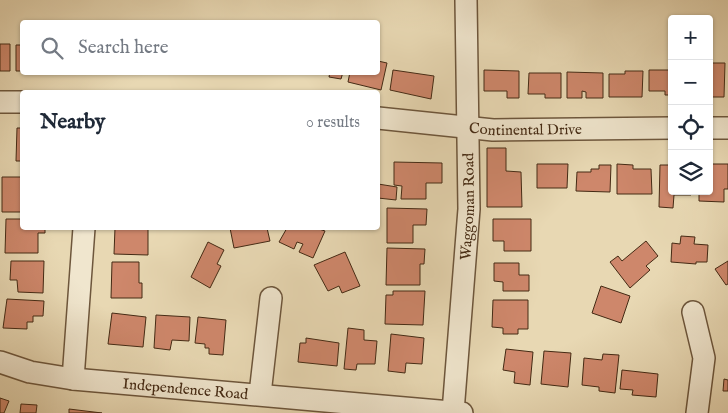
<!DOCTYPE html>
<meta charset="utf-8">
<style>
:root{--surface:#fff;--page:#f6f6f7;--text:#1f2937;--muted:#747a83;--line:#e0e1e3}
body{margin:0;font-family:"IM FELL English",serif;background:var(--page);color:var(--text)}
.controls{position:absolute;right:15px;top:15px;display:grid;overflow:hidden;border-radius:5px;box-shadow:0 1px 4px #0004}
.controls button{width:45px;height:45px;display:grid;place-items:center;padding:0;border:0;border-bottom:1px solid var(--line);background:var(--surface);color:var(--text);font:25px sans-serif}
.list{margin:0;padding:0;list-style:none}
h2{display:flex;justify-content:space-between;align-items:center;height:65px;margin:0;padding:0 20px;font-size:21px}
h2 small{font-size:16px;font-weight:400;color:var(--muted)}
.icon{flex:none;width:28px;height:28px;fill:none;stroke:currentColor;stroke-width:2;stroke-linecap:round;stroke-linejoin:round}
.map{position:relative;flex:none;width:728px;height:413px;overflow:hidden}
.search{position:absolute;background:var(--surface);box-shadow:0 1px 4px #0004;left:20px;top:20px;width:360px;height:55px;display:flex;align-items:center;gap:12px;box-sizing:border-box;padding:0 18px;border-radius:5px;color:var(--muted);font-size:19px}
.panel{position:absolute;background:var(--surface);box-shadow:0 1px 4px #0004;left:20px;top:90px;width:360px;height:140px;border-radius:5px}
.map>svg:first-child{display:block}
.building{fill:#ce876b;stroke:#442a14}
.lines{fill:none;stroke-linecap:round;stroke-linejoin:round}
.minor-casing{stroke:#6d563c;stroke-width:24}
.minor{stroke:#f0e6ce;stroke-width:21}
.labels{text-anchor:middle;stroke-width:4.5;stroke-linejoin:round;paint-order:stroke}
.street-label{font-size:15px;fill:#442a14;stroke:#f0e6ce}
</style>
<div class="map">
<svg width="728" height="413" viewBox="0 0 728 413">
<rect width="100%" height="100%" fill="#e8d8b3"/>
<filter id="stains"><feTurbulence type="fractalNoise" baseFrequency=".004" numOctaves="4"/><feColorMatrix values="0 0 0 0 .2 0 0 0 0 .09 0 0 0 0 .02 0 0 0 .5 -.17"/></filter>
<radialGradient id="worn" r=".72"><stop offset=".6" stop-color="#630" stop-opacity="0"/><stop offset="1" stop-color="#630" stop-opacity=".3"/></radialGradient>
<path class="building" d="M0 44H10V71H0Z
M16 45H22V71H16Z
M378 61 387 63 381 90 348 82 350 72H378Z
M709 63H725L724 97H709Z
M393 70 434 76 431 99 390 90Z
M484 70 519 71V98H507V91H484Z
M649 70H672V95H665V91H649Z
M625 71H643L642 97H609V74H625Z
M330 72H343L341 79 329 77Z
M567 72 603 73V98H586V92L582 91V98H567Z
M529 73H561V98H545V94H528Z
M17 128H22V161H16Z
M487 148H506V171L521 172 522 207H487Z
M394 162 442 163V183H426V199H401L402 186 394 185Z
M537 164H568L567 188H537Z
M617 164 633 165V169H651L652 194H617Z
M709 164H728V189H724V202L699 201V191H709Z
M599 165H611L610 192 576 191 577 172H591V169H599Z
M660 165H672V191H691V195H674L673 208 659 207Z
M2 177H22V212H2Z
M378 184 397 187 396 200 378 198Z
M387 208 427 209 426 225H413V243H387Z
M6 219H22V228H45V233H38V253H5Z
M493 219H531V251H504V241H493Z
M115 228H148V255L114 254Z
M230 228H267L270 241 234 248Z
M287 228H316L325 231 313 258 299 252 303 244 297 242 294 249 279 242Z
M681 236 695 237 694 244 708 245 707 262H696V264L671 262 672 243 680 244Z
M646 241 658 256 646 266 650 270 630 288 610 262 618 256 622 261Z
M208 242 224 250 217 264 221 266 210 288 191 277Z
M387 248 425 249 424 264H420V285H386Z
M345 252 360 286 342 293 339 286 328 291 314 265Z
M11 261H44L43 293 18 292 17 280H10Z
M728 261V284L726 285 715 269Z
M112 262H139V283H142V298H111Z
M494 263H519V275H529V291H503V282L494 281Z
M601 286 630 296 621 323 592 313Z
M393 291H425L423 325 385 324 386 295H393Z
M7 299 44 301 43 316H33V322H27V329L3 328Z
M493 300H528V329H518V334H503V328L492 327Z
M112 313 146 317 143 347 108 344Z
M156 315 190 317 189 341 172 340 170 350 154 348Z
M198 317 226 320 223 355 209 354V348H205V344L195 343Z
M348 328 364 330V340L377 341 375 364H357L356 370 344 369Z
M391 334 424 338 422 364 406 363 405 373 388 371Z
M306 338 339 343 337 366 298 362 300 343H306Z
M506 349 533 352 530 385 514 383 515 372 503 370Z
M544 351 571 353 568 387 541 384Z
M603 354 619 355 615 393 599 391V387L582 385 584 358 602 360Z
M622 370 658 374 656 397 632 395 633 390 620 389Z
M724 379 728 380V391H723Z
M0 398 9 401 4 413H0Z
M21 404 37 405 36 413H20Z
M69 409 102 413H69Z"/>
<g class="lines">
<defs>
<g id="minor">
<path d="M0 102H22"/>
<path id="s1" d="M378 118 493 130 672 128"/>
<path d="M709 128H728"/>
<path d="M693 312 704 358 697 413"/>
<path id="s2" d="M0 362 30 372 73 379 462 413"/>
<path d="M73 379 84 228"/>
<path d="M260 394 271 298"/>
<path id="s3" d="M453 412 469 209 466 0"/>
</g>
</defs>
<use href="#minor" class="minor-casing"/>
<use href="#minor" class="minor"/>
</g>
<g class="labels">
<g class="street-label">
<text dy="5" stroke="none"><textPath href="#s1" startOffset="148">Continental Drive</textPath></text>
<text dy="5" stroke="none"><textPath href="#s3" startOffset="206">Waggoman Road</textPath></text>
<text dy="5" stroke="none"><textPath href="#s2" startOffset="188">Independence Road</textPath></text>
</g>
</g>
<rect width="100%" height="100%" filter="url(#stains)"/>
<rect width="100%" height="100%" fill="url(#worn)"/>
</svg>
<div class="controls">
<button>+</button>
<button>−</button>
<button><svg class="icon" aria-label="locate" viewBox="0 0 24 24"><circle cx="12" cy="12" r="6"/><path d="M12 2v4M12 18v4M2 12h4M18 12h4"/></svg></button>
<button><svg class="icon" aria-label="layers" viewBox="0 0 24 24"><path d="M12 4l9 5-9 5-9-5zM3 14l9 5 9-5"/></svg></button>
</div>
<div class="search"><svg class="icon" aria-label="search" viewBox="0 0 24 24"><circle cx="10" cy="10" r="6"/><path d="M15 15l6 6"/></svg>Search here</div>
<section class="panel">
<h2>Nearby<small>0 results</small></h2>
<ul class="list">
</ul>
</section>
</div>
